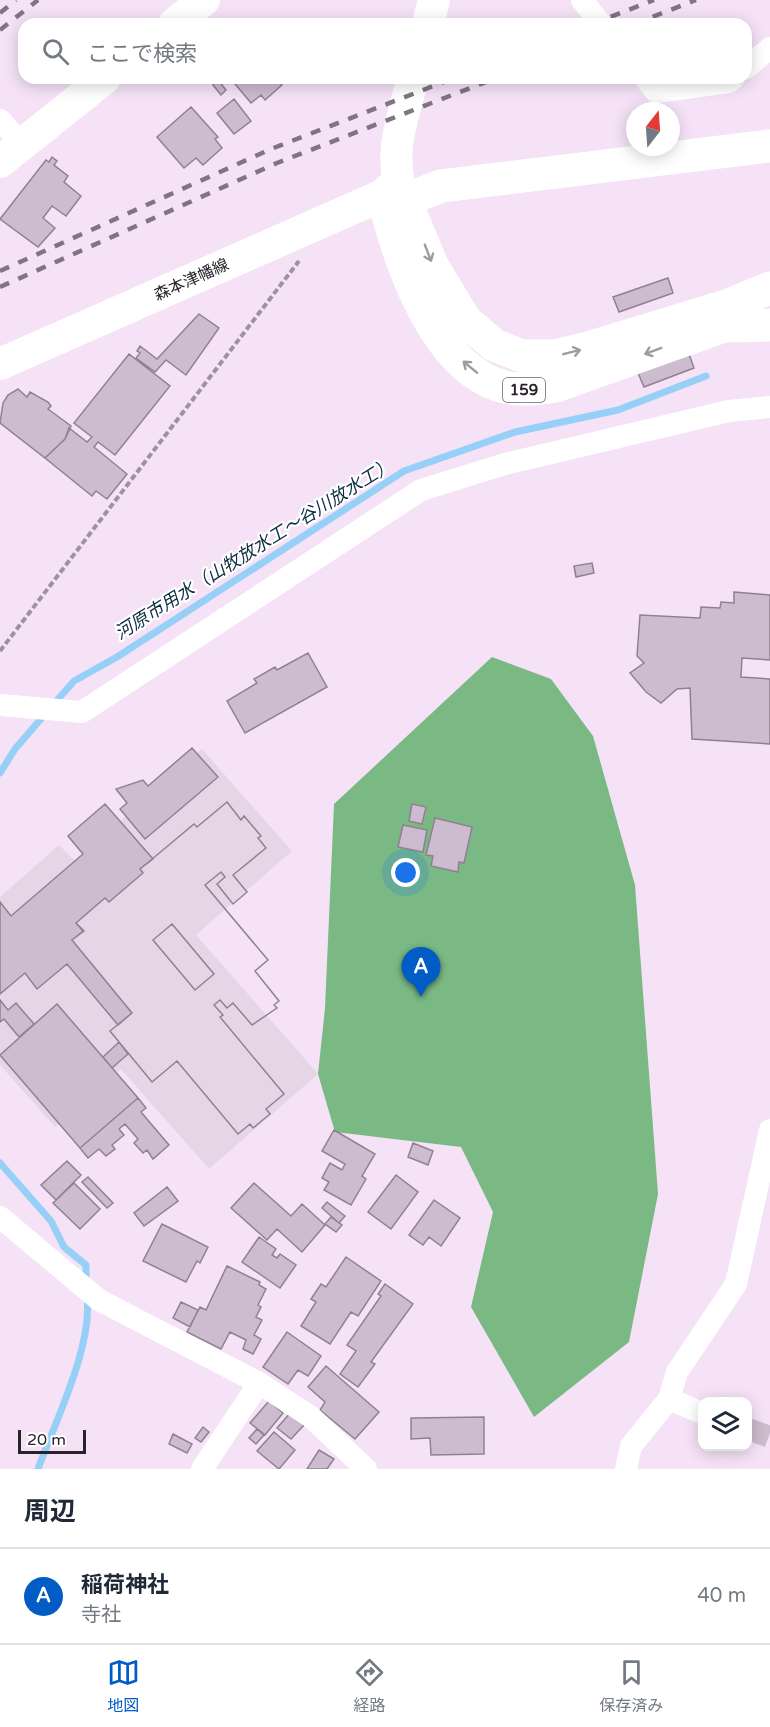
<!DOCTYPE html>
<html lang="ja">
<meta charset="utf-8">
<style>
:root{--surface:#fff;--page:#f2f2f3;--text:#1f2937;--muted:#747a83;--line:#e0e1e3;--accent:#015cc5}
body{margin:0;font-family:"Varela Round","Noto Sans JP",sans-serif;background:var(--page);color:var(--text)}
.controls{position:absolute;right:18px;bottom:18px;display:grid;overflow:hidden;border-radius:12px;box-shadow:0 3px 15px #0003}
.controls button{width:54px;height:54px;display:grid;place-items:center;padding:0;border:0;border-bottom:2px solid var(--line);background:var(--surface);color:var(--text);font:30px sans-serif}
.compass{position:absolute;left:626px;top:102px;width:54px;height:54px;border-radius:50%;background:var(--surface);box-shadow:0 3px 15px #0003;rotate:17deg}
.scale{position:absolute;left:18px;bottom:15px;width:68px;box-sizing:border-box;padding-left:6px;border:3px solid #29222a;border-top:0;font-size:16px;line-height:21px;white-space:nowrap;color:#29222a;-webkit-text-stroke:4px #fff;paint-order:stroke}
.you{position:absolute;left:406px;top:873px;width:21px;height:21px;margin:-15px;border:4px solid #fff;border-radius:50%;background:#1a73e8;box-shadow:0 0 0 9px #1a73e833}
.badge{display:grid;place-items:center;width:39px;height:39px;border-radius:50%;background:var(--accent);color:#fff;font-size:20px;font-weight:700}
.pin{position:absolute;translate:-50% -50px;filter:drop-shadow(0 2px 3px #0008)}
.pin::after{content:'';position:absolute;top:32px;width:21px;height:18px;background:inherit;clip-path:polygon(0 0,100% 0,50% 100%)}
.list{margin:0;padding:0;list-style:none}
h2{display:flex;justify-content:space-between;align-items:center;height:78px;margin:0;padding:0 24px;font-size:26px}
h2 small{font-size:20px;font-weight:400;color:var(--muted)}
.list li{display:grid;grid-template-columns:39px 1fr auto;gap:18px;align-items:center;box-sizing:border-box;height:96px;padding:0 24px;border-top:2px solid var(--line)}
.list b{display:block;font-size:22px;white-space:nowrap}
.list p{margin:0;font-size:20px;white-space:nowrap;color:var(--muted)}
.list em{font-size:20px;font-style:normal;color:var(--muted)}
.icon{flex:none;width:33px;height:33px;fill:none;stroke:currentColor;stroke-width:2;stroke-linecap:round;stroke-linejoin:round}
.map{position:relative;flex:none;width:770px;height:1469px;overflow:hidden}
.search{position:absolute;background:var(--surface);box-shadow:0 3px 15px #0003;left:18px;right:18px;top:18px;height:66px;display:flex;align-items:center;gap:15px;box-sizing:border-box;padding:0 21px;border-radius:18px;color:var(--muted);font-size:22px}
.sheet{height:174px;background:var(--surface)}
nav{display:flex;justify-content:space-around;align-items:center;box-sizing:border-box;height:84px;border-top:2px solid var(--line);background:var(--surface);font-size:16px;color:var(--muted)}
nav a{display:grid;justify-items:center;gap:3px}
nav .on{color:var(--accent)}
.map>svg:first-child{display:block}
.medical{fill:#e6d5e7}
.forest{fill:#7ab984}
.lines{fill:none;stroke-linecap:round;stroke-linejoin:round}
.stream{stroke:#97d0f7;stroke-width:7}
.building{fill:#cdbbcf;stroke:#918093;stroke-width:1.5;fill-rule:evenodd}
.street-tunnel{stroke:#ccbcce;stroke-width:22;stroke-dasharray:22 11;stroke-linecap:butt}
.path{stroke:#9f91a0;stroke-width:4;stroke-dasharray:6 3;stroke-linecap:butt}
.street{stroke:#fff;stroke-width:22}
.secondary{stroke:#fff;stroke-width:32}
.highway{stroke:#fff;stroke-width:33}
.rail{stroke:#807482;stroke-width:4.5;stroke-dasharray:10 10;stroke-linecap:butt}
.oneway{stroke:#9f9c9f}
.labels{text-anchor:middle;stroke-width:4.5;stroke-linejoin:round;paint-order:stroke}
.shield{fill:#fff;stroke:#69646a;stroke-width:1.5}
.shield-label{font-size:15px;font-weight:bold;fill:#29222a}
.street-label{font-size:16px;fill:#29222a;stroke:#fff}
.water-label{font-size:18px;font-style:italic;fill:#0d2e42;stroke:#fff}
</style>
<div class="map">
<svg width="770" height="1469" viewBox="0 0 770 1469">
<rect width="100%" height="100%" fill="#f5e2f7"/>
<path class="medical" d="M202 749 292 851 196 935 318 1074 209 1169 121 1069 55 1127 0 1065V897L59 845 75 861Z"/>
<path class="forest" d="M492 657 551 679 593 736 635 885 658 1194 629 1342 534 1417 471 1307 493 1212 461 1147 335 1132 318 1074 325 1008 334 804Z"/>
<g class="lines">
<path class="stream" d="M53 705 74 681 117 657 404 471 515 432 618 410 706 376
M0 773 15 749 46 713
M0 1163 51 1221 64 1247 86 1265V1283
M38 1469C55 1422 93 1346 87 1297"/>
</g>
<path class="building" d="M230 78H276L282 85 265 100 261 95 251 103Z
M218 80 226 90 221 95 213 85Z
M234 99 251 121 234 134 217 113Z
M191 107 218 137 215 139 222 148 203 165 196 158 184 168 157 137Z
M52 157 57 161 54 165 68 176 64 182 81 196 66 216 52 206 43 218 55 228 38 247 0 219 46 160 49 162Z
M668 278 673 293 619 312 613 297Z
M199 314 219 328 186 375 166 360 155 372 136 358 140 353 137 351 140 346 157 359Z
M129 354 170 386 115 455 98 442 94 447 127 474 107 499 96 491 92 496 45 458 65 439 69 428 87 442 92 437 74 423Z
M689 354 694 368 644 387 638 373Z
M18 389 27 397 30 392 48 402 51 406 48 409 71 426 65 439 45 458 0 423 3 403 8 395Z
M592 563 594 573 576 577 574 566Z
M734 592 770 595V660L742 658 741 677 770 679V744L692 739 690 688 677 689 661 703 646 692 630 673 644 663 637 656 640 615 700 618 701 607 720 608 721 602 734 603Z
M308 653 327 687 245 733 227 701 257 683 254 679 275 667 277 670Z
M192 748 218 777 145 839 120 809 127 803 116 789 143 780 148 786Z
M227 802 241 820 244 816 261 836 258 838 266 848 233 875 247 892 233 904 217 884 225 877 221 872 205 885 268 960 255 971 279 1001 274 1005 277 1008 252 1025 233 1003 227 1008 220 1000 214 1005 223 1015 220 1017 284 1094 266 1109 270 1114 253 1128 250 1124 238 1134 177 1061 152 1082 110 1031 132 1013 72 940 84 931 76 923 105 898 109 902 143 873 140 869 151 860 194 824 197 827ZM172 924 214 974 195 990 153 940Z
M227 802 241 820 244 816 261 836 258 838 266 848 233 875 247 892 233 904 217 884 225 877 221 872 205 885 268 960 255 971 279 1001 274 1005 277 1008 252 1025 233 1003 227 1008 220 1000 214 1005 223 1015 220 1017 284 1094 266 1109 270 1114 253 1128 250 1124 238 1134 177 1061 152 1082 110 1031 132 1013 72 940 84 931 76 923 105 898 109 902 143 873 140 869 151 860 194 824 197 827Z
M105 804 153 859 140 869 143 873 109 902 105 898 76 923 83 931 72 940 132 1013 118 1025 67 964 37 989 25 973 0 994V902L11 916 83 854 68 836Z
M412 804 426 807 422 824 409 821Z
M435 818 472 827 464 863 459 862 458 872 431 866 433 856 426 855Z
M403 825 427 830 423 852 398 847Z
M172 924 214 974 195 990 153 940Z
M0 1000 8 1010 16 1003 34 1024 19 1037 4 1019 0 1022Z
M57 1004 138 1098 80 1148 0 1055Z
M119 1042 128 1054 112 1068 103 1057Z
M138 1098 146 1108 141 1112 169 1145 153 1159 147 1150 143 1153 134 1143 138 1139 125 1124 119 1129 124 1135 112 1145 115 1149 106 1156 99 1149 88 1158 80 1148Z
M334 1130 375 1154 362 1176 366 1179 351 1205 324 1190 329 1182 322 1178 330 1163 342 1170 345 1164 322 1151Z
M413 1143 433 1151 428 1165 408 1157Z
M67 1161 81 1175 56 1200 41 1185Z
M396 1175 418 1192 391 1229 368 1212Z
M88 1177 113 1203 107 1208 82 1182Z
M74 1183 100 1209 80 1229 53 1203Z
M254 1183 291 1216 302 1204 325 1225 302 1252 277 1229 267 1240 231 1208Z
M167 1187 178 1201 144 1226 134 1213Z
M434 1200 460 1218 441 1246 429 1237 423 1245 409 1235Z
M327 1202 345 1216 339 1223 322 1208Z
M331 1217 342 1225 336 1232 325 1224Z
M162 1224 208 1247 200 1263 197 1261 186 1282 143 1261Z
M259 1237 276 1249 272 1255 277 1258 280 1254 296 1265 280 1288 242 1262Z
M346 1257 381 1281 358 1316 351 1312 330 1344 301 1326 316 1302 311 1299 321 1284 326 1287Z
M227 1266 260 1282 259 1285 266 1289 258 1305 261 1307 256 1317 262 1320 254 1335 261 1339 253 1354 243 1349 246 1340 230 1332 221 1349 187 1332 200 1307 206 1310Z
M385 1284 413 1304 371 1362 375 1364 358 1387 340 1374 356 1351 347 1345 381 1296 378 1294Z
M181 1302 198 1310 190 1327 173 1318Z
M287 1332 321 1356 308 1376 298 1370 288 1384 263 1367Z
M326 1366 379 1412 355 1439 320 1410 325 1402 308 1387Z
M269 1401 283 1413 265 1435 250 1423Z
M291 1412 305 1424 291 1439 277 1428Z
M484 1417V1454L431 1455 430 1438 411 1439V1418Z
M203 1427 209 1432 201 1442 195 1438Z
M257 1429 264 1435 256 1444 249 1438Z
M274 1432 295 1450 279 1469 257 1451Z
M173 1434 192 1444 187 1453 169 1444Z
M319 1450 334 1459 327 1469H307Z"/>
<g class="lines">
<path class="street-tunnel" d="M748 1429 770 1437"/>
<path class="path" d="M0 651 299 261"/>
<path class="street" d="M582 0 601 24
M746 68 770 48
M645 78 656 92 729 82 734 78
M0 120 22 144
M0 705 82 712 421 490 505 464 729 411 770 407
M0 1217 99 1300 259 1383 311 1417 366 1469
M702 1413 669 1399 677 1372 736 1284 770 1130
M202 1469 259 1383
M626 1469 631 1446 669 1399"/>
<path class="secondary" d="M174 24 204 0
M428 24 434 0
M0 162 105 78
M404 199C387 158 402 119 413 78
M0 364 383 195 397 181"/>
<path class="highway" d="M770 146 441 186 405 200 432 265 465 320 494 345 522 356H555L588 348 726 306 770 288
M383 195C398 258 435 375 510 388 526 391 540 388 556 386L724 326 770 325"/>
<path class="rail" d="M0 13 16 0
M592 24 654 0
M634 24 696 0
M0 30 38 0
M0 271 271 149 454 78
M0 287 277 163 496 78"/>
</g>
<defs><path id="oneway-shaft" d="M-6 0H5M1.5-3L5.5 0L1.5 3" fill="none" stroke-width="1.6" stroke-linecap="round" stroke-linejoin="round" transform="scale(1.5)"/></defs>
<g class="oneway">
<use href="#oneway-shaft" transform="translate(428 253) rotate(69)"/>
<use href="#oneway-shaft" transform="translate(653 351) rotate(160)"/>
<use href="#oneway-shaft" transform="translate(572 352) rotate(-14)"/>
<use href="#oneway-shaft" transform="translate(470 367) rotate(-141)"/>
</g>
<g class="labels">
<rect class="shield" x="503" y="378" width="42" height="24" rx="4.5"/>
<g class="shield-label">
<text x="524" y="395">159</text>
</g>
<g class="street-label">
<text transform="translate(191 279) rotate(-24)" y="6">森本津幡線</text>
</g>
<g class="water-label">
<text transform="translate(254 549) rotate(-32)" y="6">河原市用水（山牧放水工～谷川放水工）</text>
</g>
</g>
</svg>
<div class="controls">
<button><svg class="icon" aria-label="layers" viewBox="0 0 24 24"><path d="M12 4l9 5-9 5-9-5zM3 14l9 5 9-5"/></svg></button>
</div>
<svg class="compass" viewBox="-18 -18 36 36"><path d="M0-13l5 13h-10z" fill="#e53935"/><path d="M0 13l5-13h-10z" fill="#747a83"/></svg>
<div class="scale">20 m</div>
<div class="you"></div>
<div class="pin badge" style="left:421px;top:997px">A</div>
<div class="search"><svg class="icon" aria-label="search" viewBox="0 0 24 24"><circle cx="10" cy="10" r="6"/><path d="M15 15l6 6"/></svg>ここで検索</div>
</div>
<section class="sheet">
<h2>周辺<small></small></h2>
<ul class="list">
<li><span class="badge">A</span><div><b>稲荷神社</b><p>寺社</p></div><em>40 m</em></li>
</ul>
</section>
<nav>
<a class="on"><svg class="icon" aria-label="map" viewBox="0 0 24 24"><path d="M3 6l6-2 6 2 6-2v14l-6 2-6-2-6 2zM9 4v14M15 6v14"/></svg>地図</a>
<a><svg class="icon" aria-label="directions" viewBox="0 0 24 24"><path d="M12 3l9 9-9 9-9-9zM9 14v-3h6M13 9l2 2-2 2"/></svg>経路</a>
<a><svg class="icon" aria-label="saved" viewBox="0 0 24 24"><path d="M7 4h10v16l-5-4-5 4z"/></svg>保存済み</a>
</nav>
